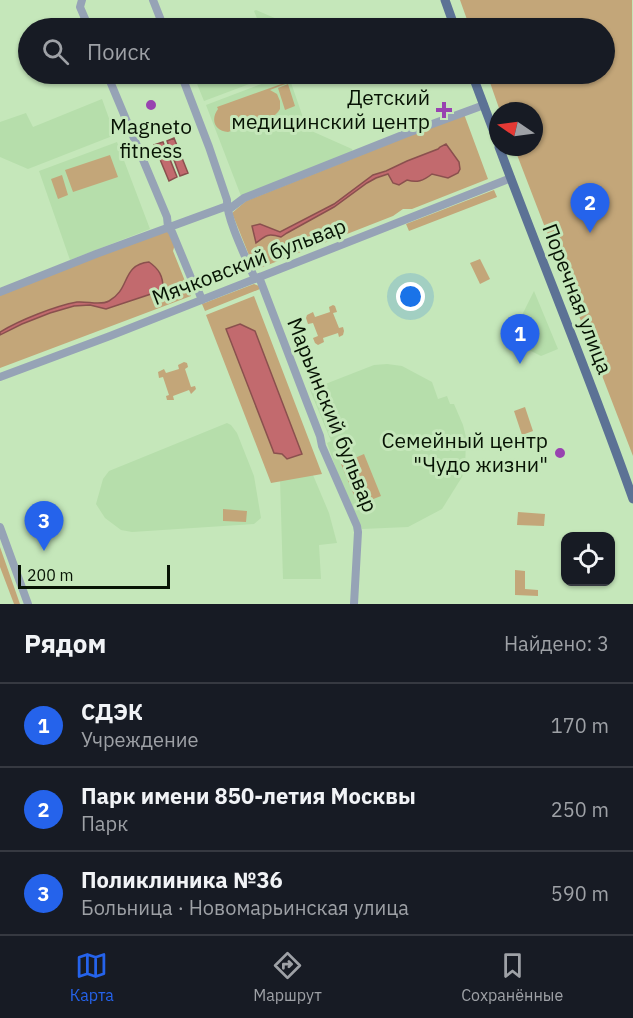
<!DOCTYPE html>
<html lang="ru">
<meta charset="utf-8">
<style>
:root{--surface:#171b24;--page:#242831;--text:#f1f3f6;--muted:#9ea1a6;--line:#363941;--accent:#2563eb}
body{margin:0;font-family:"IBM Plex Sans",sans-serif;background:var(--page);color:var(--text)}
.controls{position:absolute;right:18px;bottom:18px;display:grid;overflow:hidden;border-radius:12px;box-shadow:0 2px 4px #0004}
.controls button{width:54px;height:54px;display:grid;place-items:center;padding:0;border:0;border-bottom:2px solid var(--line);background:var(--surface);color:var(--text);font:30px sans-serif}
.compass{position:absolute;left:489px;top:102px;width:54px;height:54px;border-radius:50%;background:var(--surface);box-shadow:0 2px 4px #0004;rotate:283deg}
.scale{position:absolute;left:18px;bottom:15px;width:152px;box-sizing:border-box;padding-left:6px;border:3px solid #071304;border-top:0;font-size:16px;line-height:21px;white-space:nowrap;color:#071304;-webkit-text-stroke:4px #c5e7ba;paint-order:stroke}
.you{position:absolute;left:411px;top:297px;width:21px;height:21px;margin:-15px;border:4px solid #fff;border-radius:50%;background:#1a73e8;box-shadow:0 0 0 9px #1a73e833}
.badge{display:grid;place-items:center;width:39px;height:39px;border-radius:50%;background:var(--accent);color:#fff;font-size:20px;font-weight:700}
.pin{position:absolute;translate:-50% -50px;filter:drop-shadow(0 2px 3px #0008)}
.pin::after{content:'';position:absolute;top:32px;width:21px;height:18px;background:inherit;clip-path:polygon(0 0,100% 0,50% 100%)}
.list{margin:0;padding:0;list-style:none}
h2{display:flex;justify-content:space-between;align-items:center;height:78px;margin:0;padding:0 24px;font-size:26px}
h2 small{font-size:20px;font-weight:400;color:var(--muted)}
.list li{display:grid;grid-template-columns:39px 1fr auto;gap:18px;align-items:center;box-sizing:border-box;height:84px;padding:0 24px;border-top:2px solid var(--line)}
.list b{display:block;font-size:22px;white-space:nowrap}
.list p{margin:0;font-size:20px;white-space:nowrap;color:var(--muted)}
.list em{font-size:20px;font-style:normal;color:var(--muted)}
.icon{flex:none;width:33px;height:33px;fill:none;stroke:currentColor;stroke-width:2;stroke-linecap:round;stroke-linejoin:round}
.map{position:relative;flex:none;width:633px;height:604px;overflow:hidden}
.search{position:absolute;background:var(--surface);box-shadow:0 2px 4px #0004;left:18px;right:18px;top:18px;height:66px;display:flex;align-items:center;gap:15px;box-sizing:border-box;padding:0 21px;border-radius:33px;color:var(--muted);font-size:22px}
.sheet{height:330px;background:var(--surface)}
nav{display:flex;justify-content:space-around;align-items:center;box-sizing:border-box;height:84px;border-top:2px solid var(--line);background:var(--surface);font-size:16px;color:var(--muted)}
nav a{display:grid;justify-items:center;gap:3px}
nav .on{color:var(--accent)}
.map>svg:first-child{display:block}
.built{fill:#b6deab}
.green{fill:#c3a679}
.water{fill:#c26a6e;stroke:#8a504e;stroke-width:1.5}
.lines{fill:none;stroke-linecap:round;stroke-linejoin:round}
.minor{stroke:#96a3b6;stroke-width:8}
.major{stroke:#5c7295;stroke-width:9}
.poi-dot{fill:#9843b0;stroke:#c5e7ba;stroke-width:2}
.labels{text-anchor:middle;stroke-width:6;stroke-linejoin:round;paint-order:stroke}
.poi-label{font-size:21px;fill:#071304;stroke:#c5e7ba;text-anchor:end}
.street-label{font-size:21px;fill:#071304;stroke:#c5e7ba}
</style>
<div class="map">
<svg width="633" height="604" viewBox="0 0 633 604">
<rect width="100%" height="100%" fill="#c5e7ba"/>
<path class="built" d="M256 10 298 28H261L254 11Z
M193 74H276L204 101Z
M288 74 307 129 352 149 353 153 241 196 206 105Z
M102 99 115 135 28 169 0 157V122L26 113 33 127Z
M117 142 150 229 70 260 39 171Z
M534 291 558 349 541 356 519 345 512 344 509 332 515 329Z
M387 364 402 366 432 382 438 399 447 396 450 404H454L463 425 466 437 465 470 462 477 442 509 408 527 362 529 339 477 327 443 331 441 310 390 374 365Z
M227 423 231 425 237 433 254 476 261 518 254 524 132 532 121 530 105 518 96 504 103 479 109 471Z
M313 475 329 513 337 543 319 545 321 579H283L280 479Z"/>
<path class="green" d="M460 0H632L633 456 514 147H534V111H500L487 74H604V28H470Z
M287 82 288 83 270 90 277 94 280 101V109L278 112 274 116 228 132C215 131 210 120 218 109L217 107Z
M288 84 295 106 285 110 278 88Z
M464 114 488 179 412 209H403L393 216 255 270 232 213 246 201Z
M110 155 118 177 73 192 65 170Z
M62 175 68 195 58 199 51 179Z
M494 190 497 197 409 231 406 224Z
M167 230 175 244 173 251 191 296 0 368V294Z
M480 259 490 279 480 284 470 263Z
M254 284 259 286 260 289 205 311 202 304Z
M254 296 322 474 271 483 206 315Z
M333 305 335 306 337 312 333 313 339 328 343 327 344 331 343 335 339 337 338 333 323 338 324 342 318 345 315 343 313 338 318 336 313 323 308 324 306 318 307 315 313 312 315 317 330 312 329 307Z
M184 362 187 363 188 367 185 369 191 387 195 386 196 389 191 394 189 390 173 396 174 400H167L166 396 169 395 163 377 159 378 158 372 164 369 166 373 179 369 178 365Z
M525 407 533 431 522 435 514 411Z
M364 454 381 496 358 505 341 464Z
M223 509 247 511 246 522 223 521Z
M518 512 545 514 544 526 517 525Z
M0 547 20 604H14L0 567Z
M515 570 525 571V589L538 590V596L515 595Z"/>
<path class="water" d="M174 138 188 173 180 176 167 141Z
M163 142 177 177 169 181 154 145Z
M446 144 459 162 460 169 458 173 448 178 432 174C423 181 417 183 407 180L399 185 393 183 388 174 376 178 367 183 334 207 287 233 281 237C268 233 266 235 256 243L252 226 260 224 280 232 334 204 373 175 386 171 407 161 438 149 440 147Z
M149 262C159 269 163 276 163 288L160 291 106 309 90 305 74 306 50 313 22 324 0 335V332C20 320 55 306 77 302 88 301 100 306 109 301 131 289 121 265 149 262Z
M240 324 255 331 302 454 287 459 282 454 274 453 226 329Z"/>
<g class="lines">
<path class="minor" d="M82 0 80 7 89 28
M153 0 164 28
M107 74 167 217 168 227 172 232 194 285 198 290 202 300
M181 74 209 147 227 200C226 218 247 260 255 279
M228 210 244 198 405 134 484 105
M259 277 306 400 320 436 322 446 357 526 358 532 354 604
M0 292 96 254 227 206
M0 377 110 336 511 178
M0 527 28 604"/>
<path class="major" d="M445 0 455 28
M472 74 498 143
M499 147C543 265 591 380 633 499"/>
</g>
<g class="poi-dot">
<circle cx="151" cy="105" r="6"/>
<path d="M441 101h6v6h6v6h-6v6h-6v-6h-6v-6h6z"/>
<circle cx="560" cy="453" r="6"/>
</g>
<g class="labels">
<g class="poi-label">
<text x="430" y="105">Детский<tspan x="430" dy="24">медицинский центр</tspan></text>
<text x="151" y="134" text-anchor="middle">Magneto<tspan x="151" dy="24">fitness</tspan></text>
<text x="548" y="448">Семейный центр<tspan x="548" dy="24">"Чудо жизни"</tspan></text>
</g>
<g class="street-label">
<text transform="translate(249 262) rotate(-21)" y="7">Мячковский бульвар</text>
<text transform="translate(577 299) rotate(69)" y="7">Поречная улица</text>
<text transform="translate(332 415) rotate(68)" y="7">Марьинский бульвар</text>
</g>
</g>
</svg>
<div class="controls">
<button><svg class="icon" aria-label="locate" viewBox="0 0 24 24"><circle cx="12" cy="12" r="6"/><path d="M12 2v4M12 18v4M2 12h4M18 12h4"/></svg></button>
</div>
<svg class="compass" viewBox="-18 -18 36 36"><path d="M0-13l5 13h-10z" fill="#e53935"/><path d="M0 13l5-13h-10z" fill="#9ea1a6"/></svg>
<div class="scale">200 m</div>
<div class="you"></div>
<div class="pin badge" style="left:520px;top:364px">1</div>
<div class="pin badge" style="left:590px;top:233px">2</div>
<div class="pin badge" style="left:44px;top:551px">3</div>
<div class="search"><svg class="icon" aria-label="search" viewBox="0 0 24 24"><circle cx="10" cy="10" r="6"/><path d="M15 15l6 6"/></svg>Поиск</div>
</div>
<section class="sheet">
<h2>Рядом<small>Найдено: 3</small></h2>
<ul class="list">
<li><span class="badge">1</span><div><b>СДЭК</b><p>Учреждение</p></div><em>170 m</em></li>
<li><span class="badge">2</span><div><b>Парк имени 850-летия Москвы</b><p>Парк</p></div><em>250 m</em></li>
<li><span class="badge">3</span><div><b>Поликлиника №36</b><p>Больница · Новомарьинская улица</p></div><em>590 m</em></li>
</ul>
</section>
<nav>
<a class="on"><svg class="icon" aria-label="map" viewBox="0 0 24 24"><path d="M3 6l6-2 6 2 6-2v14l-6 2-6-2-6 2zM9 4v14M15 6v14"/></svg>Карта</a>
<a><svg class="icon" aria-label="directions" viewBox="0 0 24 24"><path d="M12 3l9 9-9 9-9-9zM9 14v-3h6M13 9l2 2-2 2"/></svg>Маршрут</a>
<a><svg class="icon" aria-label="saved" viewBox="0 0 24 24"><path d="M7 4h10v16l-5-4-5 4z"/></svg>Сохранённые</a>
</nav>
